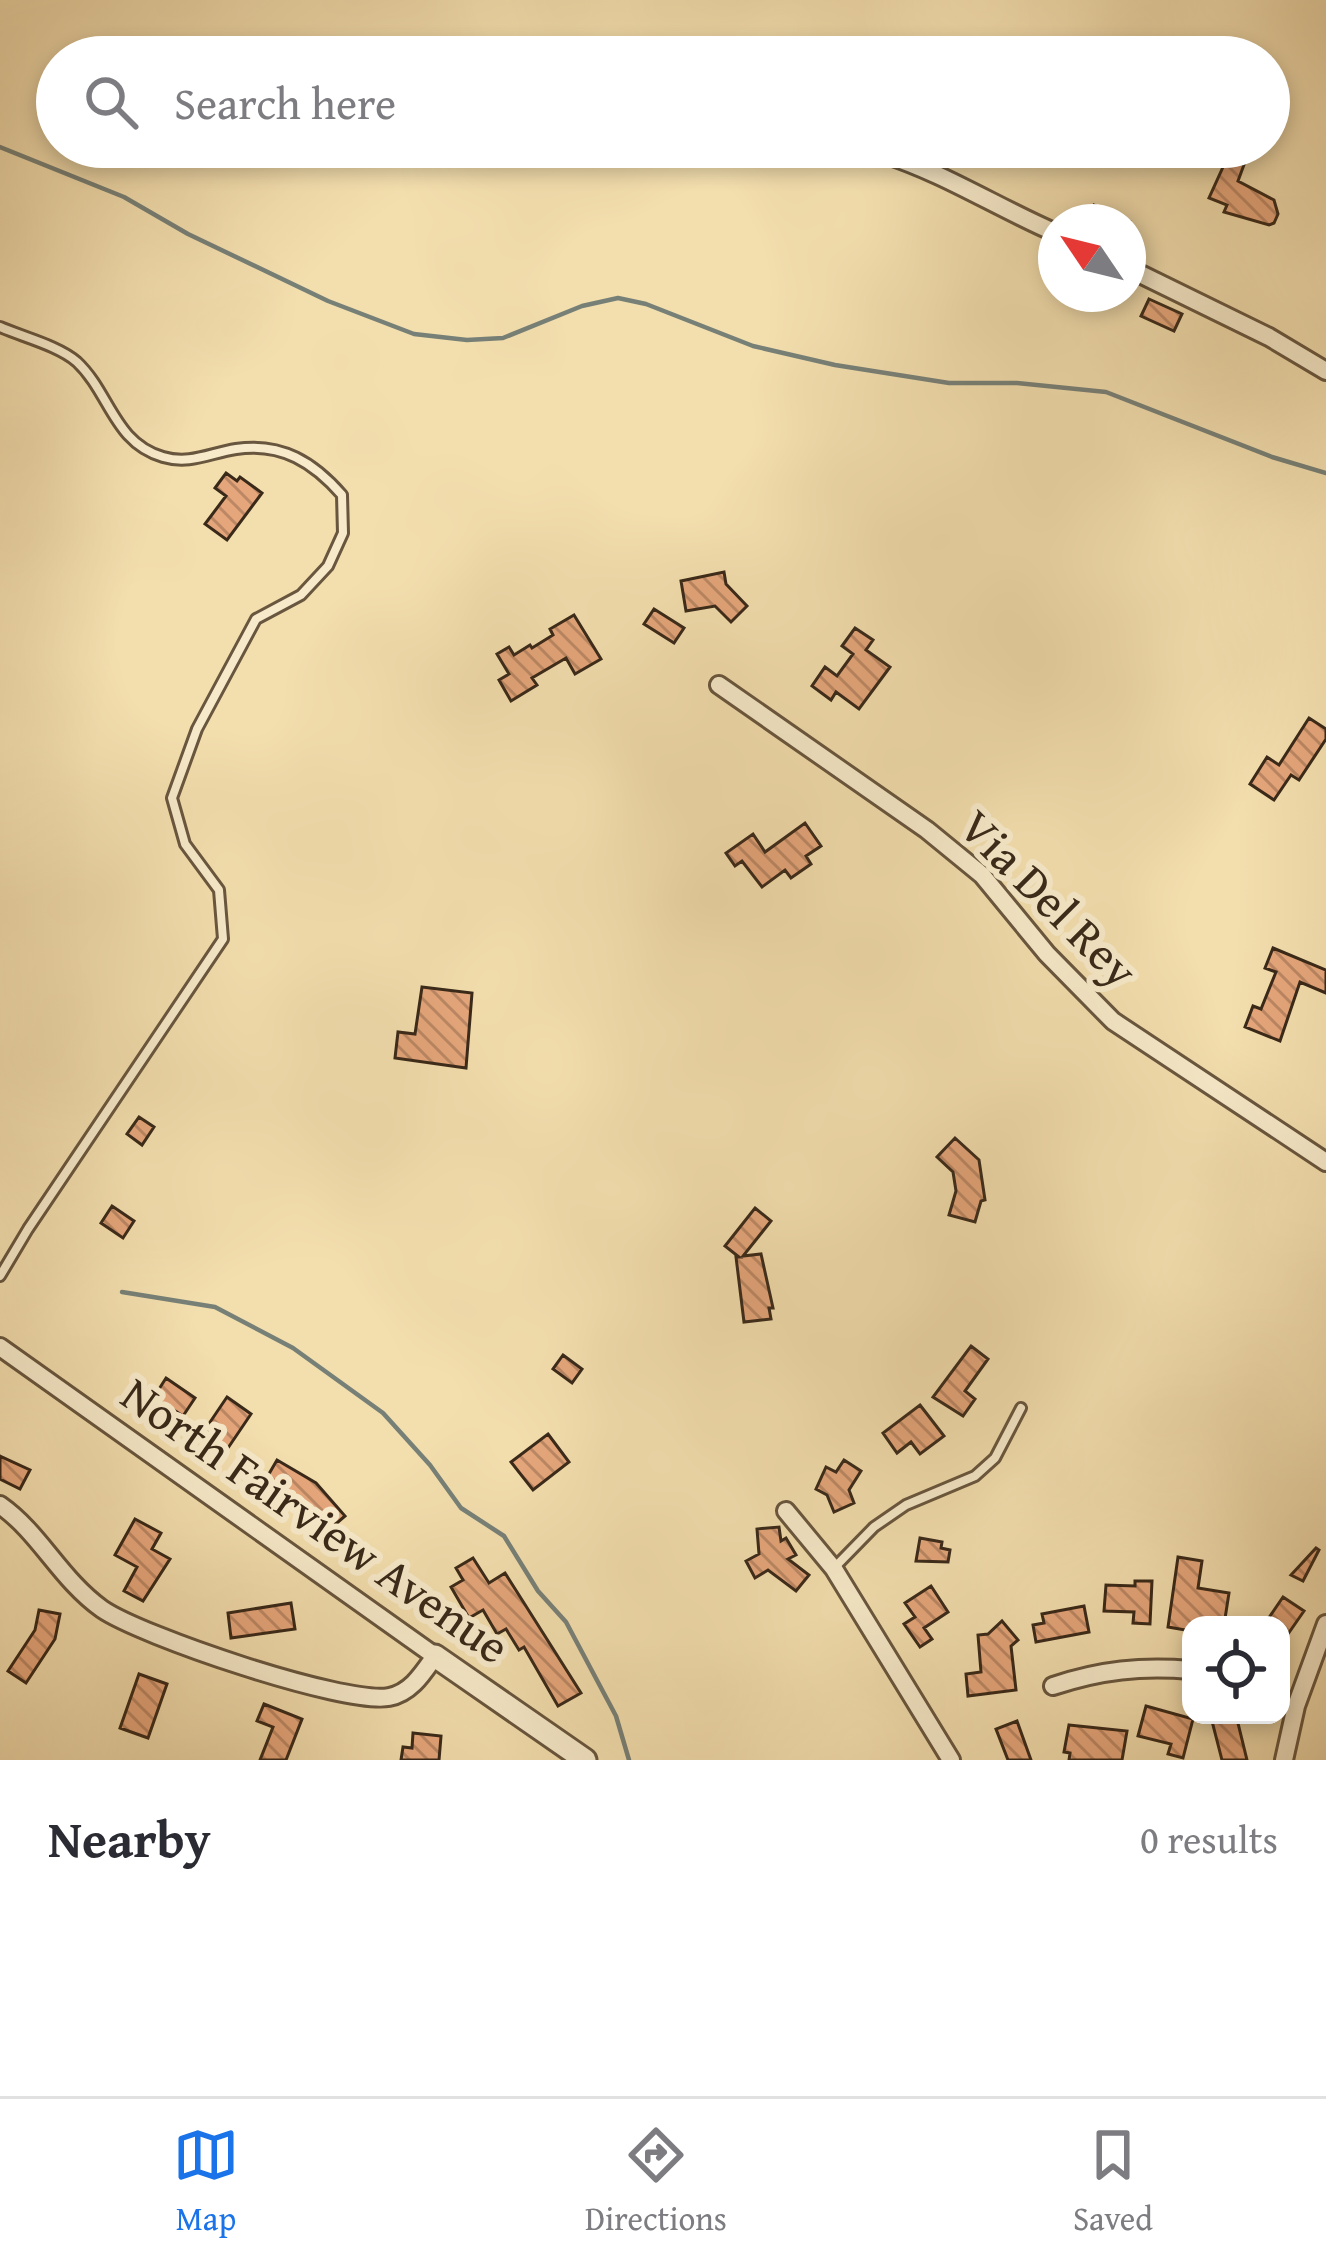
<!DOCTYPE html>
<style>
:root{--surface:#fff;--page:#f2f2f3;--text:#2b2b33;--muted:#7c7c81;--line:#e1e1e2;--accent:#1a73e8}
body{margin:0;font-family:"Gentium Book Plus",serif;background:var(--page);color:var(--text)}
.controls{position:absolute;right:36px;bottom:36px;display:grid;overflow:hidden;border-radius:24px;box-shadow:0 6px 18px #0003}
.controls button{width:108px;height:108px;display:grid;place-items:center;padding:0;border:0;border-bottom:3px solid var(--line);background:var(--surface);color:var(--text);font:60px sans-serif}
.compass{position:absolute;left:1038px;top:204px;width:108px;height:108px;border-radius:50%;background:var(--surface);box-shadow:0 6px 18px #0003;rotate:305deg}
.list{margin:0;padding:0;list-style:none}
h2{display:flex;justify-content:space-between;align-items:center;height:156px;margin:0;padding:0 48px;font-size:51px}
h2 small{font-size:39px;font-weight:400;color:var(--muted)}
.icon{flex:none;width:66px;height:66px;fill:none;stroke:currentColor;stroke-width:2;stroke-linecap:round;stroke-linejoin:round}
.map{position:relative;flex:none;width:1326px;height:1760px;overflow:hidden}
.search{position:absolute;background:var(--surface);box-shadow:0 6px 18px #0003;left:36px;right:36px;top:36px;height:132px;display:flex;align-items:center;gap:30px;box-sizing:border-box;padding:0 42px;border-radius:66px;color:var(--muted);font-size:45px}
.sheet{height:336px;background:var(--surface)}
nav{display:flex;justify-content:space-around;align-items:center;box-sizing:border-box;height:168px;border-top:3px solid var(--line);background:var(--surface);font-size:33px;color:var(--muted)}
nav a{display:grid;justify-items:center;gap:6px}
nav .on{color:var(--accent)}
.map>svg:first-child{display:block}
.lines{fill:none;stroke-linecap:round;stroke-linejoin:round}
.stream{stroke:#778077;stroke-width:4.5}
.building{fill:url(#building-back-hatch);stroke:#392919;stroke-width:3}
.service-casing{stroke:#68563e;stroke-width:14}
.minor-casing{stroke:#68563e;stroke-width:22}
.tertiary-casing{stroke:#68563e;stroke-width:27}
.service{stroke:#f7eaca;stroke-width:8}
.minor{stroke:#f7eaca;stroke-width:16}
.tertiary{stroke:#f7eaca;stroke-width:21}
.labels{text-anchor:middle;stroke-width:12;stroke-linejoin:round;paint-order:stroke}
.street-label{font-size:48px;fill:#392919;stroke:#f7eaca}
</style>
<div class="map">
<svg width="1326" height="1760" viewBox="0 0 1326 1760">
<defs>
<pattern id="building-back-hatch" width="6" height="6" patternUnits="userSpaceOnUse" patternTransform="scale(3)"><rect width="6" height="6" fill="#e5a67b"/><path d="M-1 5l2 2M0 0l6 6M5-1l2 2" fill="none" stroke="#bb8764"/></pattern>
</defs>
<rect width="100%" height="100%" fill="#f3deae"/>
<filter id="stains"><feTurbulence type="fractalNoise" baseFrequency=".00167" numOctaves="4"/><feColorMatrix values="0 0 0 0 .2 0 0 0 0 .09 0 0 0 0 .02 0 0 0 .5 -.17"/></filter>
<radialGradient id="worn" r=".72"><stop offset=".6" stop-color="#630" stop-opacity="0"/><stop offset="1" stop-color="#630" stop-opacity=".3"/></radialGradient>
<g class="lines">
<path class="stream" d="M0 147 124 197 188 234 328 301 414 334 467 340 503 338 582 306 618 298 646 304 753 346 835 365 949 383H1017L1106 392 1272 457 1326 473
M122 1292 215 1307 293 1348 383 1413 430 1465 461 1508 504 1536 538 1591 566 1622 616 1716 629 1760"/>
</g>
<path class="building" d="M1228 156 1245 162 1238 181 1274 200 1278 214 1274 223 1269 225 1224 212 1227 205 1209 198Z
M1094 205 1131 222H1086Z
M1149 299 1182 314 1174 331 1141 316Z
M226 473 237 481 240 477 262 493 227 540 205 524 226 496 215 488Z
M724 572 726 584 747 606 731 622 715 606 686 611 681 581Z
M654 609 684 628 674 643 644 624Z
M574 615 601 659 575 674 566 658 532 678 537 685 511 701 499 680 509 674 497 654 509 647 514 655 530 645 532 648 553 635 550 629Z
M855 628 873 640 866 650 890 667 859 709 836 692 831 700 812 686 825 667 837 676 853 654 842 646Z
M1309 718 1326 729V739L1299 780 1291 775 1274 800 1250 784 1267 757 1279 765Z
M805 823 821 846 806 856 811 864 791 878 785 870 762 887 742 861 735 866 726 853 753 834 765 852Z
M1273 948 1326 970V993L1300 982 1280 1041 1245 1027 1253 1006 1261 1009 1276 972 1265 968Z
M422 987 472 993 466 1068 395 1058 398 1032 415 1034Z
M139 1117 154 1127 142 1145 127 1134Z
M955 1138 979 1160 985 1200 981 1201 975 1222 949 1215 956 1191 953 1172 937 1157Z
M112 1206 134 1221 123 1238 101 1223Z
M755 1208 771 1221 743 1256 761 1254 773 1308H769L771 1319 744 1322 736 1257H739L725 1246Z
M971 1346 988 1359 965 1391 975 1399 963 1416 933 1397Z
M563 1355 582 1369 572 1383 553 1369Z
M166 1378 195 1398 183 1416 154 1397Z
M227 1397 251 1414 228 1448 204 1431Z
M920 1405 944 1436 920 1454 911 1442 897 1453 883 1433Z
M548 1434 569 1462 533 1490 511 1462Z
M0 1456 30 1470 20 1489 0 1479Z
M277 1460 316 1483 345 1516 330 1529 305 1502 266 1479Z
M844 1460 861 1471 849 1490 854 1503 834 1512 827 1495 816 1489 826 1467 836 1472Z
M135 1519 161 1533 152 1549 170 1559 143 1601 124 1591 137 1567 115 1555Z
M779 1527 781 1541 786 1538 796 1555 788 1559 809 1575 796 1591 768 1570 755 1578 746 1561 759 1554 757 1529Z
M920 1538 942 1542 941 1548 950 1550 948 1562 916 1561Z
M1316 1548 1319 1550 1303 1581 1291 1575Z
M1178 1557 1202 1561 1198 1588 1229 1593 1224 1625H1191V1631L1168 1627Z
M473 1558 489 1583 505 1573 581 1693 558 1706 524 1647 519 1650 506 1629 497 1634 483 1610 469 1618 451 1587 463 1580 456 1568Z
M1135 1581H1152L1150 1624 1133 1623 1134 1612 1104 1611 1106 1585 1135 1586Z
M931 1586 948 1612 924 1628 932 1639 920 1647 904 1624 915 1617 905 1603Z
M1283 1597 1304 1611 1281 1644V1625H1264Z
M291 1603 295 1629 231 1638 228 1613Z
M1084 1606 1089 1632 1036 1642 1033 1625 1044 1623 1042 1614Z
M39 1610 60 1614 55 1639 26 1683 8 1671 35 1630Z
M1002 1621 1018 1640 1011 1646 1016 1690 968 1696 966 1674 981 1672 978 1635 988 1634Z
M139 1674 167 1684 148 1738 120 1728Z
M264 1704 302 1719 286 1760H260L273 1727 257 1721Z
M1146 1706 1193 1719 1183 1758 1168 1754 1171 1744 1138 1736Z
M1236 1715 1247 1760H1222L1212 1721Z
M1017 1721 1031 1760H1008L996 1729Z
M1069 1725 1127 1731 1122 1760H1069L1070 1753 1064 1752Z
M413 1733 441 1736 439 1760H401L403 1747 412 1748Z"/>
<g class="lines">
<defs>
<path id="service" d="M0 327C23 337 59 346 77 362 110 393 114 443 163 457 190 465 210 453 236 449 282 442 314 463 342 495L343 533 328 566 301 595 256 619 197 729 172 798 185 844 219 890 223 939 28 1229 0 1276
M835 1567 874 1527 906 1505 975 1476 995 1458 1021 1408"/>
<path id="minor" d="M884 154C944 173 998 208 1056 233
M1128 268 1269 337 1326 371
M719 685 927 830 982 875 1047 954 1113 1021 1326 1162
M0 1347 435 1656C423 1673 411 1693 389 1697 344 1705 141 1636 102 1609 60 1579 40 1533 0 1505
M786 1511 834 1569 951 1760
M1053 1686C1101 1670 1141 1666 1191 1670
M1284 1760 1296 1706 1326 1624"/>
<path id="tertiary" d="M435 1656 585 1760"/>
</defs>
<use href="#service" class="service-casing"/>
<use href="#minor" class="minor-casing"/>
<use href="#tertiary" class="tertiary-casing"/>
<use href="#service" class="service"/>
<use href="#minor" class="minor"/>
<use href="#tertiary" class="tertiary"/>
</g>
<g class="labels">
<g class="street-label">
<text transform="translate(1049 898) rotate(45)" y="17">Via Del Rey</text>
<text transform="translate(316 1520) rotate(35)" y="17">North Fairview Avenue</text>
</g>
</g>
<rect width="100%" height="100%" filter="url(#stains)"/>
<rect width="100%" height="100%" fill="url(#worn)"/>
</svg>
<div class="controls">
<button><svg class="icon" aria-label="locate" viewBox="0 0 24 24"><circle cx="12" cy="12" r="6"/><path d="M12 2v4M12 18v4M2 12h4M18 12h4"/></svg></button>
</div>
<svg class="compass" viewBox="-18 -18 36 36"><path d="M0-13l5 13h-10z" fill="#e53935"/><path d="M0 13l5-13h-10z" fill="#7c7c81"/></svg>
<div class="search"><svg class="icon" aria-label="search" viewBox="0 0 24 24"><circle cx="10" cy="10" r="6"/><path d="M15 15l6 6"/></svg>Search here</div>
</div>
<section class="sheet">
<h2>Nearby<small>0 results</small></h2>
<ul class="list">
</ul>
</section>
<nav>
<a class="on"><svg class="icon" aria-label="map" viewBox="0 0 24 24"><path d="M3 6l6-2 6 2 6-2v14l-6 2-6-2-6 2zM9 4v14M15 6v14"/></svg>Map</a>
<a><svg class="icon" aria-label="directions" viewBox="0 0 24 24"><path d="M12 3l9 9-9 9-9-9zM9 14v-3h6M13 9l2 2-2 2"/></svg>Directions</a>
<a><svg class="icon" aria-label="saved" viewBox="0 0 24 24"><path d="M7 4h10v16l-5-4-5 4z"/></svg>Saved</a>
</nav>
